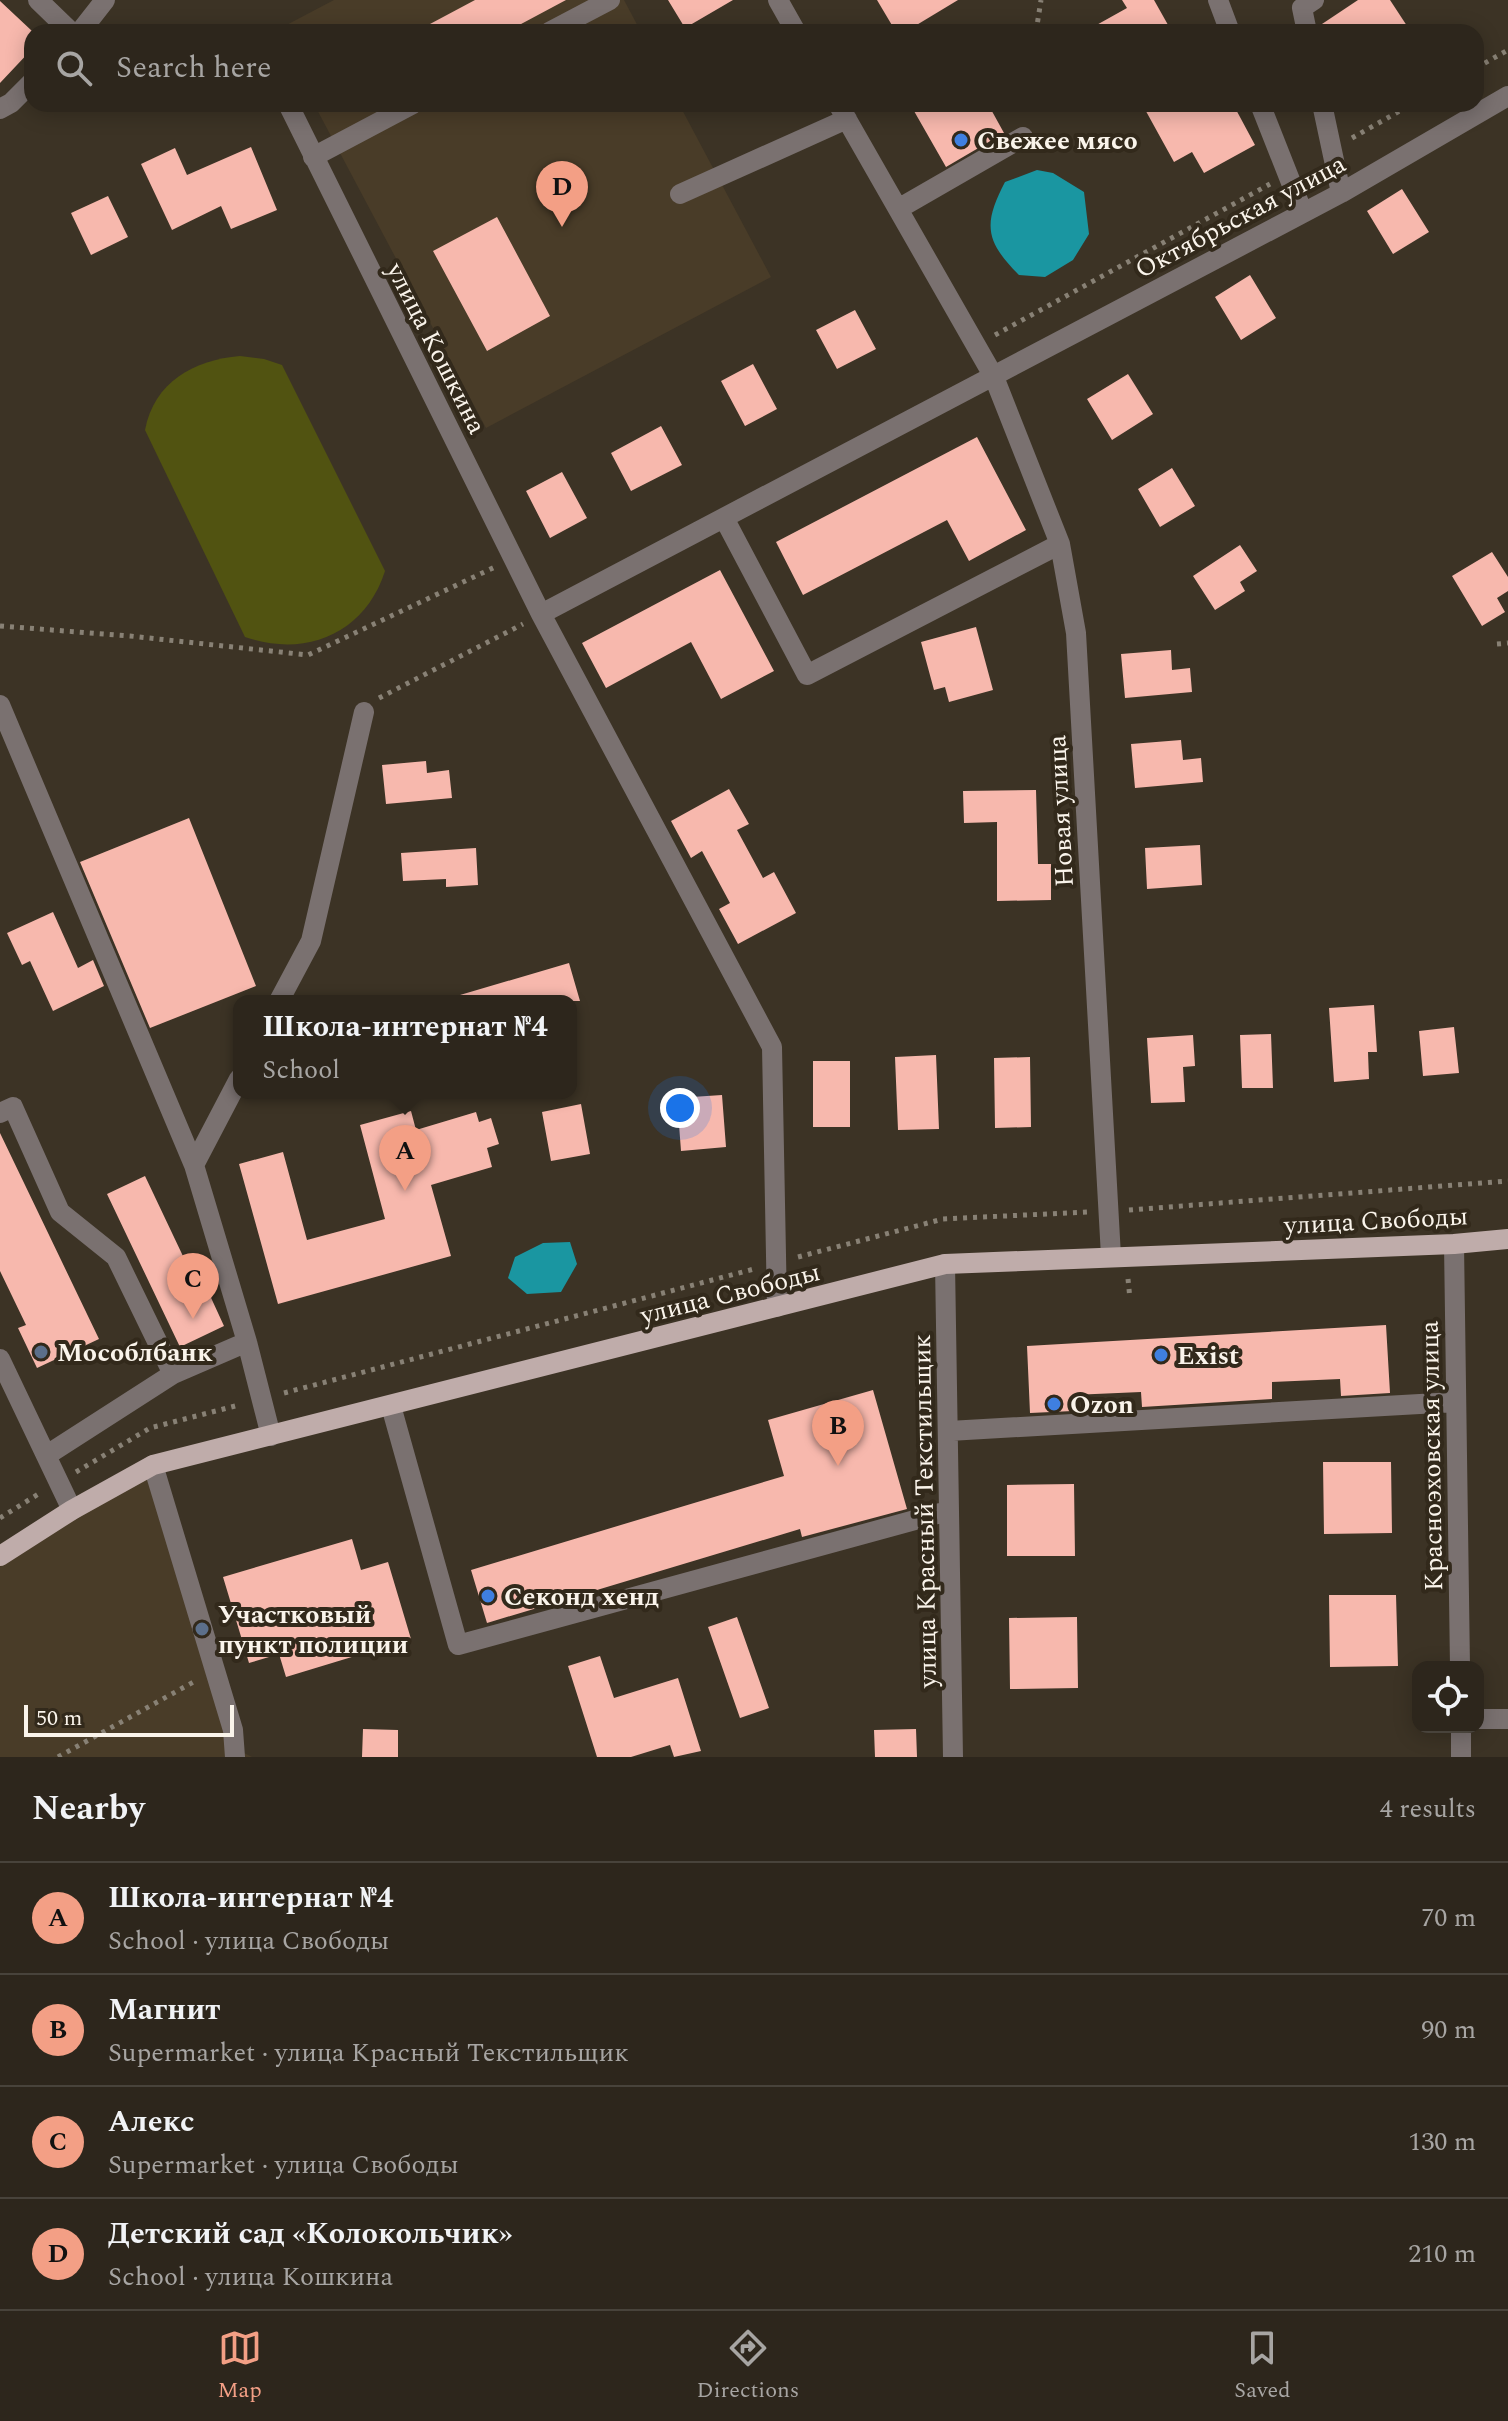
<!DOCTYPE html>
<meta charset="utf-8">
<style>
:root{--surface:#2d261c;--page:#393229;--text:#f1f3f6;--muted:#a7a5a3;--line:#48433b;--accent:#f39f85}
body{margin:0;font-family:Spectral,serif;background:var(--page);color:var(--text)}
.controls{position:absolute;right:24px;bottom:24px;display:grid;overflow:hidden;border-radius:16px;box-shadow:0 4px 20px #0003}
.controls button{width:72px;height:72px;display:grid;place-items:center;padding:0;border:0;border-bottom:2px solid var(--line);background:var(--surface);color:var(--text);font:40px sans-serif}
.scale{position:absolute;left:24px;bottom:20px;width:210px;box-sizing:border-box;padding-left:8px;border:4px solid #faf4eb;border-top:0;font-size:22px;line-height:28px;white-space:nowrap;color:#faf4eb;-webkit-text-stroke:6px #32291b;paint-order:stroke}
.you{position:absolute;left:680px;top:1108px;width:28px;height:28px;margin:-20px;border:6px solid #fff;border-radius:50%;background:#1a73e8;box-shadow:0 0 0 12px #1a73e833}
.badge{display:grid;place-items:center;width:52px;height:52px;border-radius:50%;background:var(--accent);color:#111;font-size:26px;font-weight:700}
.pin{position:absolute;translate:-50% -66px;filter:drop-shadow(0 2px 4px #0008)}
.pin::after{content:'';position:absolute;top:42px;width:28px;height:24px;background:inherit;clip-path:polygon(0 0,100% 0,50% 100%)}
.popup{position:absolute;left:233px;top:995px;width:344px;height:104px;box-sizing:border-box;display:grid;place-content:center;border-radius:16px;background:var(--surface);filter:drop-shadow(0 2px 6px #0005);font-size:26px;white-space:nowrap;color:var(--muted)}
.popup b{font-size:30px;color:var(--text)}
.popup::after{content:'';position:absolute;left:50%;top:100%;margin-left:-16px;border:16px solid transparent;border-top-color:var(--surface)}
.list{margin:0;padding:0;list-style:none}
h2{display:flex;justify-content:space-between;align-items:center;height:104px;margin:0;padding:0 32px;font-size:34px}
h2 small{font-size:26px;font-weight:400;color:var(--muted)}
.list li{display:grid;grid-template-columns:52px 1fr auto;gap:24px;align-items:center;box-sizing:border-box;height:112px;padding:0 32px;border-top:2px solid var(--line)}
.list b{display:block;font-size:30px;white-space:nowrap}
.list p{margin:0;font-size:26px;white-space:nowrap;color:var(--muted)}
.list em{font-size:26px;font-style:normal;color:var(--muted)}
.icon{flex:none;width:44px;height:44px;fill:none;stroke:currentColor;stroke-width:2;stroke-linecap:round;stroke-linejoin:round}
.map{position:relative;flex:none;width:1508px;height:1757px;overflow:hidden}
.search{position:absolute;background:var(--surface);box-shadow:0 4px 20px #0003;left:24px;right:24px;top:24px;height:88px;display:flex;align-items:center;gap:20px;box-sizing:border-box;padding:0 28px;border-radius:24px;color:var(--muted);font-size:30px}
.sheet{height:552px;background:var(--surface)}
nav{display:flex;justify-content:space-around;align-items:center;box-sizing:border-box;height:112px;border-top:2px solid var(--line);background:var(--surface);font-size:22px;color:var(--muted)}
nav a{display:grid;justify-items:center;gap:4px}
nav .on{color:var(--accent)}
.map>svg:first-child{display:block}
.built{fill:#493c28}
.green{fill:#515311}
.water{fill:#1a96a1}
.building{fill:#f7b8ad}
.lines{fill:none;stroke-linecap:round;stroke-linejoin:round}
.path{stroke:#888175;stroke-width:5;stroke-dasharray:4 6;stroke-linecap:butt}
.minor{stroke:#7a7170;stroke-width:20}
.major{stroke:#bfacaa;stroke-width:20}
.shop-dot{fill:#3f7fe0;stroke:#32291b;stroke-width:3}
.service-dot{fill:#5c6f8a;stroke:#32291b;stroke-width:3}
.labels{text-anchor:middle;stroke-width:8;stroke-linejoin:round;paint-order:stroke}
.poi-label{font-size:26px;font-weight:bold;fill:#faf4eb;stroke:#32291b;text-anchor:start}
.street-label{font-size:26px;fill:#faf4eb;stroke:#32291b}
</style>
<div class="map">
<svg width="1508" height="1757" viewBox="0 0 1508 1757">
<rect width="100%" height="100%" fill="#3c3325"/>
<path class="built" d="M334 0H624L641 32 275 31Z
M314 104H679L771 277 486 428Z
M153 1467 244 1753 252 1757H0V1557Z"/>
<path class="green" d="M240 356 264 359 282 365 385 571C365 634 305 658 245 637L145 430C154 382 194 360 240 356Z"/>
<path class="water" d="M1037 170 1053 173 1084 192 1089 234 1073 260 1045 277 1019 275C985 241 983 224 1005 182Z
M570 1242 577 1264 561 1292 527 1294 508 1278 515 1257 543 1243Z"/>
<path class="building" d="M475 0H566L506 32H415Z
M668 0H733L685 28Z
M877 0H958L905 32H896Z
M1122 0H1154L1172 32H1084L1127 8Z
M1358 0H1390L1411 32H1320L1319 26Z
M0 1 32 31V49L0 83Z
M910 104H988L1004 133 946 167Z
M1142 104H1233L1255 145 1204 173 1192 152 1174 162Z
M251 147 277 210 231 229 221 206 172 230 141 164 175 148 187 175Z
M1402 189 1429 232 1393 254 1367 211Z
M108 196 128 237 91 255 71 213Z
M497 217 550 316 487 351 433 251Z
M1250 275 1276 318 1241 340 1215 297Z
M855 310 876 349 837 369 816 330Z
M753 364 777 409 745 426 721 381Z
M1128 374 1153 414 1112 440 1087 399Z
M661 426 682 465 631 491 611 453Z
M977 437 1026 530 969 561 947 520 803 595 776 542Z
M1172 468 1195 506 1160 527 1138 489Z
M562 472 587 518 550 538 526 491Z
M1240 545 1257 571 1240 582 1245 591 1215 610 1193 576Z
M1492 552 1508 577V591L1497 598 1505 612 1482 626 1452 576Z
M720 570 774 671 721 699 691 642 606 688 582 643Z
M976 627 993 690 949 702 945 687 934 690 921 642Z
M1171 650 1172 670 1190 668 1192 692 1125 698 1121 654Z
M1181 740 1183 760 1201 758 1203 782 1135 788 1131 744Z
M426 761 427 773 449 770 452 798 386 804 382 765Z
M729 789 749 824 737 830 763 878 774 872 796 913 738 944 719 909 730 903 702 851 691 858 671 821Z
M1036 790 1038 864H1051V900L997 901V822L964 823 963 791Z
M189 818 256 986 150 1028 80 862Z
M1200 845 1202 885 1147 889 1145 848Z
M476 848 478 885 446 887V879L403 881 401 853Z
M53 912 78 968 93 960 104 986 53 1011 30 961 22 965 7 933Z
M569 963 580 1001H461L460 995Z
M1374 1005 1377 1052H1368L1369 1079 1334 1082 1329 1008Z
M1454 1027 1459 1073 1423 1076 1419 1031Z
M1271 1034 1273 1088H1242L1240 1035Z
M1193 1035 1195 1066 1183 1067 1185 1102 1151 1103 1147 1038Z
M936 1055 939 1129 898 1130 895 1057Z
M1030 1057 1031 1127 995 1128 994 1058Z
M813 1061H850V1127H813Z
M722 1095 726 1147 681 1151 677 1098Z
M581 1104 590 1154 551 1161 542 1112Z
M411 1111 416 1130 476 1112 479 1122 491 1118 499 1144 487 1148 492 1167 431 1185 451 1256 278 1304 239 1164 283 1152 307 1240 385 1219 360 1125Z
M0 1133 99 1339 37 1368 18 1328 26 1325 0 1271Z
M145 1176 200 1292 207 1289 224 1326 180 1347 107 1194Z
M1386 1325 1390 1393 1341 1396 1340 1379 1272 1382V1399L1142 1407 1141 1392 1072 1395 1073 1411 1030 1413 1027 1346Z
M873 1390 907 1509 802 1537 800 1529 487 1623 471 1570 784 1476 768 1420Z
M1323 1462H1391L1392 1533 1324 1534Z
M1074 1484 1075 1556H1007V1485Z
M352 1539 361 1570 388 1562 411 1639 286 1677 279 1654 249 1663 223 1577Z
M1329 1595H1396L1398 1666 1330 1667Z
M737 1617 769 1708 740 1718 708 1627Z
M1077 1617 1078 1688 1010 1689 1009 1618Z
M600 1656 614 1698 678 1678 701 1751 674 1757 670 1745 631 1757H597L568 1666Z
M363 1729 398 1730V1757H362Z
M916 1729 917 1757H875L874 1730Z"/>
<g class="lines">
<path class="path" d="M1036 32 1041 0
M1476 68 1508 50
M1352 138 1412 104
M995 335 1270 184
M0 626 130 636 308 655 495 567
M1497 644 1508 643
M379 698 523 624
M1129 1210 1508 1181
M798 1257 943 1219 1087 1212
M1128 1279 1130 1299
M284 1393 754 1269
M76 1472 150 1428 239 1405
M0 1518 40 1493
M58 1757 197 1680"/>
<path class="minor" d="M38 0 71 32
M778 0 796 32
M1218 0 1230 32
M80 32 105 0
M549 32 610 0
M1307 32 1302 8 1314 0
M288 104 541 614 772 1047 777 1307
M838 104 994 377 1060 544 1076 633 1111 1256
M1260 104 1303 213
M1322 104 1341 193
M0 109 11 103 32 82
M313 157 413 104
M680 194 847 119
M898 209 1023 137
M724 518 807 675 1060 544
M541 614 1341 193 1508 96
M0 705 194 1165
M279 1001 311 941 364 712
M239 1079 194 1165 247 1342 271 1436
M0 1113 13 1107 60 1212 116 1257 173 1374
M1454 1244 1460 1667
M945 1264 953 1757
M0 1359 72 1510
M391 1406 458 1645 948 1511
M949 1431 1455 1402
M47 1455 173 1374 247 1342
M153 1465 233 1730 235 1757
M1478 1719H1508
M1461 1757V1727"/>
<path class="major" d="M0 1556 72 1510 153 1465 945 1264 1454 1244 1508 1239"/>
</g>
<g class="shop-dot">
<circle cx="961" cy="140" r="8"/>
<circle cx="1161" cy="1355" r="8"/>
<circle cx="1054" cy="1404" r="8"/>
<circle cx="488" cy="1596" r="8"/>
</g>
<g class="service-dot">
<circle cx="41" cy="1352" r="8"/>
<circle cx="202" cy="1629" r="8"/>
</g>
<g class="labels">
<g class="poi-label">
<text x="977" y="149">Свежее мясо</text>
<text x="57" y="1361">Мособлбанк</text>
<text x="1177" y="1364">Exist</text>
<text x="1070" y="1413">Ozon</text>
<text x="504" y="1605">Секонд хенд</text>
<text x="218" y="1623">Участковый<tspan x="218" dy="30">пункт полиции</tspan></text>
</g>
<g class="street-label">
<text transform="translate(1240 216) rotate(-28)" y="9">Октябрьская улица</text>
<text transform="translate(437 348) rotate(63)" y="9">улица Кошкина</text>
<text transform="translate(1060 811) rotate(-93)" y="9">Новая улица</text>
<text transform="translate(1376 1220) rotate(-3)" y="9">улица Свободы</text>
<text transform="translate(730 1293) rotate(-14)" y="9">улица Свободы</text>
<text transform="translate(1431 1456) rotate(-91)" y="9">Красноэховская улица</text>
<text transform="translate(924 1511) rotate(-91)" y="9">улица Красный Текстильщик</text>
</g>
</g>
</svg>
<div class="controls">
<button><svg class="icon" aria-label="locate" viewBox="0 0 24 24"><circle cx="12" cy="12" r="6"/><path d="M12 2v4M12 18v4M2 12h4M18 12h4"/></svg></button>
</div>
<div class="scale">50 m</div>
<div class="you"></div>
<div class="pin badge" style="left:405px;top:1191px">A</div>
<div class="popup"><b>Школа-интернат №4</b>School</div>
<div class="pin badge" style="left:838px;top:1466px">B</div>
<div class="pin badge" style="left:193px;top:1319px">C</div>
<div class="pin badge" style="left:562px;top:227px">D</div>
<div class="search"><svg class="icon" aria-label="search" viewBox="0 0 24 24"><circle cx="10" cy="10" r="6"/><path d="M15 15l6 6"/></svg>Search here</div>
</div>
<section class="sheet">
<h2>Nearby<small>4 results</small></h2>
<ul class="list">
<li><span class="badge">A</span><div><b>Школа-интернат №4</b><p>School · улица Свободы</p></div><em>70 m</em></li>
<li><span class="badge">B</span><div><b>Магнит</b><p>Supermarket · улица Красный Текстильщик</p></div><em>90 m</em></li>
<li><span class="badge">C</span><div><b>Алекс</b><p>Supermarket · улица Свободы</p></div><em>130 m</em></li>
<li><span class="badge">D</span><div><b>Детский сад «Колокольчик»</b><p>School · улица Кошкина</p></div><em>210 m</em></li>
</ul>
</section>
<nav>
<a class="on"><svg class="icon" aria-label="map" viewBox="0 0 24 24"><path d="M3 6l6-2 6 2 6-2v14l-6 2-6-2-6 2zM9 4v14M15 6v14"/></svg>Map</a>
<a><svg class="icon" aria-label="directions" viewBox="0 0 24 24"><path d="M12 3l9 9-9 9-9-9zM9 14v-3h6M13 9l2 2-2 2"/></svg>Directions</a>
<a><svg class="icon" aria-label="saved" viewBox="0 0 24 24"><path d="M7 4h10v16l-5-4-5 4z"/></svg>Saved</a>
</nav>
